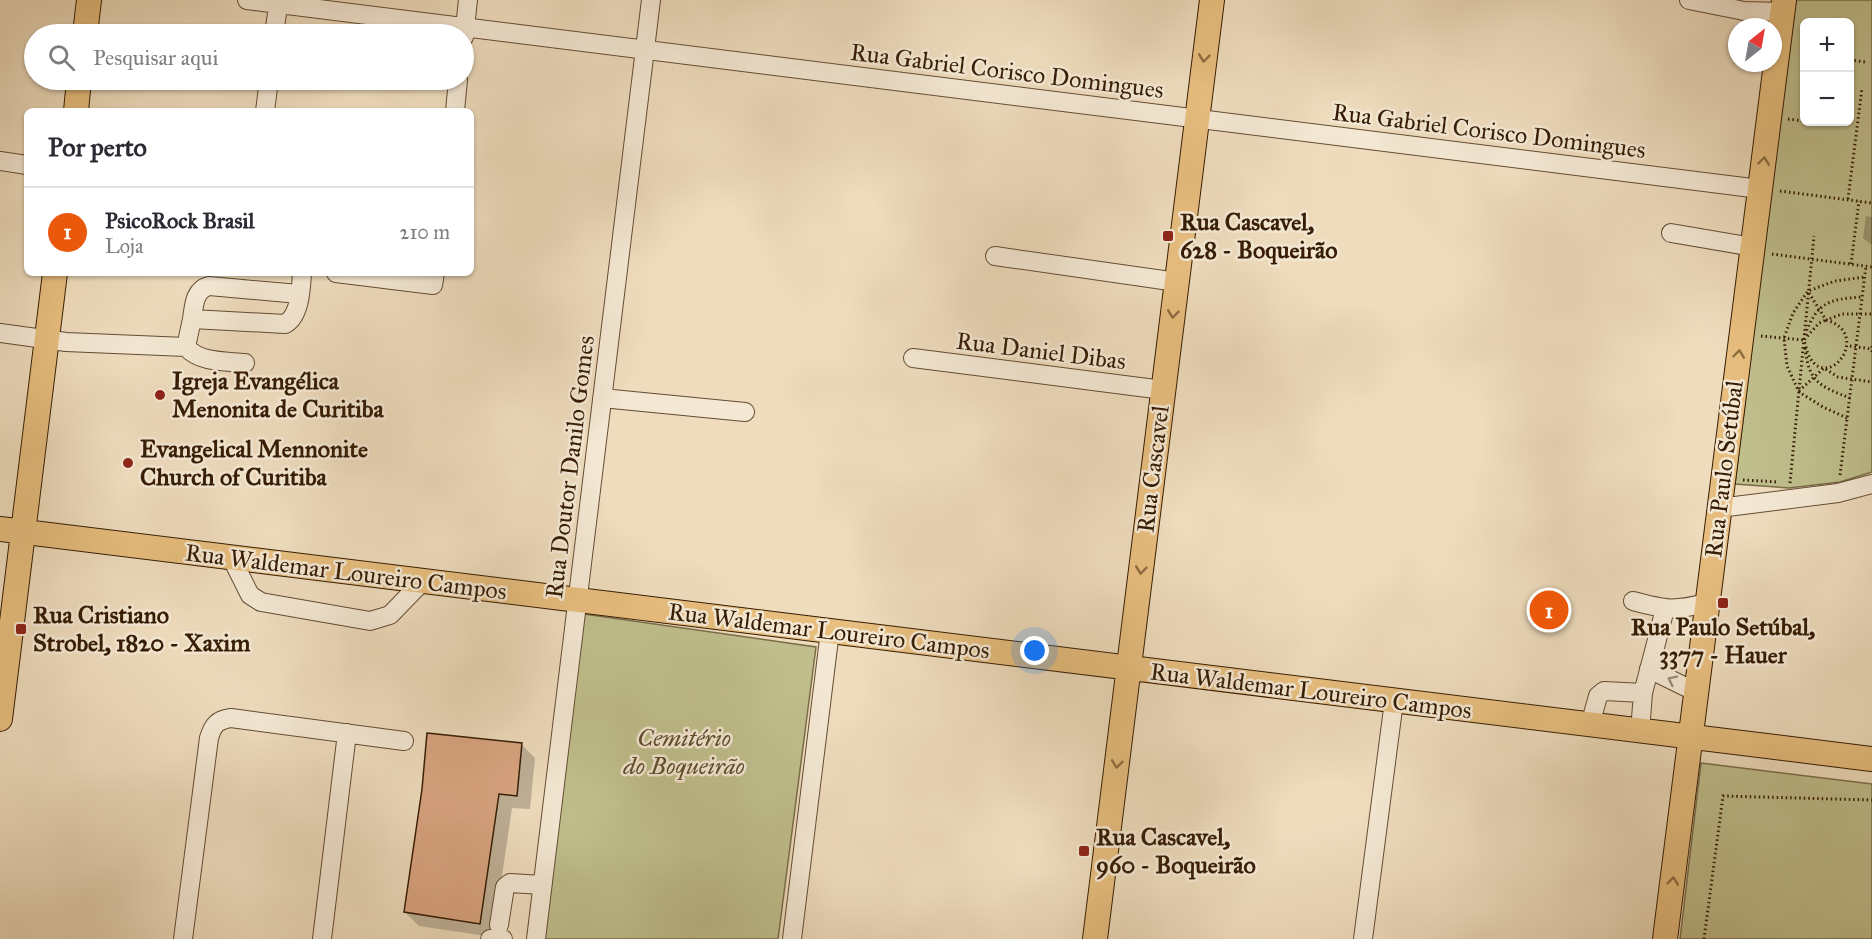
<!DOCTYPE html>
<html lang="pt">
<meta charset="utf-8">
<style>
:root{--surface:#fff;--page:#f2f2f3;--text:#2b2b33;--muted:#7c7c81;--line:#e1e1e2;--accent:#ea580c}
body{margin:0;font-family:"IM FELL Great Primer",serif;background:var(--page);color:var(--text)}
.controls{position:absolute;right:18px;top:18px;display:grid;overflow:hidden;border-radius:9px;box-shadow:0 2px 4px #0004}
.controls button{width:54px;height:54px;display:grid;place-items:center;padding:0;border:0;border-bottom:2px solid var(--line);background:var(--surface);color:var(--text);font:30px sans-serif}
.compass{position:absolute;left:1728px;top:18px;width:54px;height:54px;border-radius:50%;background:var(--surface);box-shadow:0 2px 4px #0004;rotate:31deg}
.you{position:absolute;left:1035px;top:651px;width:21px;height:21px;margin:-15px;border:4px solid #fff;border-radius:50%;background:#1a73e8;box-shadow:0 0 0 9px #1a73e833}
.badge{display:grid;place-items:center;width:39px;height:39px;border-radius:50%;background:var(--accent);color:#fff;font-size:20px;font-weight:700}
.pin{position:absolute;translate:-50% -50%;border:3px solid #fff;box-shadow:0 2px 6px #0006}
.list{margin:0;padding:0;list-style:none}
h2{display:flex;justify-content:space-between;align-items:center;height:78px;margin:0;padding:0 24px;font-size:26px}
h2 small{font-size:20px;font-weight:400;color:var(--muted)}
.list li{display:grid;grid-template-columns:39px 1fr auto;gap:18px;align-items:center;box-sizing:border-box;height:90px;padding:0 24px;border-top:2px solid var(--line)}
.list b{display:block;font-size:22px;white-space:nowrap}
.list p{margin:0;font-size:20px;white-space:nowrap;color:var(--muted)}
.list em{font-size:20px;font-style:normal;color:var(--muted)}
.icon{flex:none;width:33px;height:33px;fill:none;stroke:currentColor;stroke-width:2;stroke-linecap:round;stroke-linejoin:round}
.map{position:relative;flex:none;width:1872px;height:939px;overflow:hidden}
.search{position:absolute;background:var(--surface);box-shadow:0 2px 4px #0004;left:24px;top:24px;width:450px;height:66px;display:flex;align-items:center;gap:15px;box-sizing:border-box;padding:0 21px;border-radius:33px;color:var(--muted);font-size:22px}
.panel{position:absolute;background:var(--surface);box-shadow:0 2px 4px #0004;left:24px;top:108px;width:450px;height:168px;border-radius:9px}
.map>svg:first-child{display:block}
.green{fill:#bfbe8c;stroke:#7a6d48;stroke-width:1.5;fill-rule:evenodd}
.shadow{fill:#0003}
.building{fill:#d9a481;stroke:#351c03;stroke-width:1.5}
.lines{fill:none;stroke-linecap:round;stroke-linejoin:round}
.minor-casing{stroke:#634c32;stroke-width:20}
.major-casing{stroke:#351c03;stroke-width:26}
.path{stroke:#351c03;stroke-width:3;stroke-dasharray:1.5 3;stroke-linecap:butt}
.minor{stroke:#f4e8d4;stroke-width:18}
.major{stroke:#e7be7e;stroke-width:24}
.oneway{stroke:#8e6d40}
.oneway2{stroke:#9e8c76}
.poi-dot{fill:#8f2418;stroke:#f4e8d4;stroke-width:2}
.labels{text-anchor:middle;stroke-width:5;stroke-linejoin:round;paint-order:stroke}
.street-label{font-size:24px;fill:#351c03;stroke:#f4e8d4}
.poi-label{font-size:24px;font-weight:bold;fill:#351c03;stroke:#f4e8d4;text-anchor:start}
.park-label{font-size:24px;font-style:italic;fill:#5e4d2c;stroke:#f4e8d4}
</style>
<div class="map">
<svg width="1872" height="939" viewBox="0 0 1872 939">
<rect width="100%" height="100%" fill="#eedcbd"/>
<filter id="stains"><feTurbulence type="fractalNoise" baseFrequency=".00333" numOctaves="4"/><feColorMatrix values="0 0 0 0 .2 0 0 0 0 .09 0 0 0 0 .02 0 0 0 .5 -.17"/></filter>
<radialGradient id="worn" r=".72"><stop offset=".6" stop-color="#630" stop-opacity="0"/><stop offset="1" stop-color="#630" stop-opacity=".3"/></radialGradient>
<path class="green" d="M1795 0H1872V472L1840 482 1789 488 1735 484ZM1804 22H1850V122H1804Z
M584 614 816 647 778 939H543Z
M1701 763 1872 784V939H1680Z"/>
<path class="shadow" d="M1866 216 1872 217V245L1863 238Z
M521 744 535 758 530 809 512 808 493 937 419 926 405 912Z"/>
<path class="building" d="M427 733 522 743 517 796 499 794 480 924 404 912 422 789Z"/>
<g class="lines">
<defs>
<path id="minor" d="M247 0 1760 189
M1689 0 1744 11 1783 12
M274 34 279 0
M464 37 468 0
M265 111 269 80
M455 111 458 80
M0 161 27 165
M1671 233 1753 247
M995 256 1177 282
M336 273 433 285 435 273
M192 319C194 306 194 290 209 286L299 294
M0 333 66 342 186 347
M913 358 1163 390
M245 363C225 361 200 363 186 347L192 319 285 324C300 316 301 289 302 273
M602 398 745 412
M1719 508 1838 493 1872 484
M231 557 250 595 261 602 370 621 390 615 423 581
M1633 601C1667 610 1673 611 1707 603
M1649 669 1696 692
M1590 725 1598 696 1604 691 1643 693
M1640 731 1643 693 1665 609
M499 925 505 887 510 883 542 885
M183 939 209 738C213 725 217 720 231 718L404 741
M322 939 347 733
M490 939H503
M536 939 651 0
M792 939 830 631
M1363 939 1394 701"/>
<path id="major" d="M85 34 89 0
M76 111 79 80
M0 529 1872 759
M0 719 55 273
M1095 939 1212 0
M1665 939 1784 0"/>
</defs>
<use href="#minor" class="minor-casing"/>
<use href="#major" class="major-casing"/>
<path class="path" d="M1850 60 1865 62
M1788 119 1804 121
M1780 191 1872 203
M1848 199 1862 88
M1772 254 1872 267
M1851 264 1859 201
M1809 293 1826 320 1842 314H1872
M1826 320C1872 333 1830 391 1810 358 1807 353 1806 346 1804 340L1819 323Z
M1805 335C1817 302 1829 299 1862 297
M1761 336 1804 340
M1850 346 1872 349
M1872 346V354
M1805 348C1809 382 1819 386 1850 398
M1799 391 1824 368 1838 377 1872 382
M1847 418 1823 407 1799 392 1787 366 1784 338 1793 313 1808 291 1835 281 1865 277
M1840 475 1866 266
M1743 480 1778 482
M1790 483 1814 236
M1704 939 1723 796 1872 800"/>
<use href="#minor" class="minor"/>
<use href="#major" class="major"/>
</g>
<defs><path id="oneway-chevron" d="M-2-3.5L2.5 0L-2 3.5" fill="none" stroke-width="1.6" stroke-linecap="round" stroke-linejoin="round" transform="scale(1.5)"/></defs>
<g class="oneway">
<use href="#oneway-chevron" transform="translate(1204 58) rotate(97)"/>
<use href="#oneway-chevron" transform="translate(1764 161) rotate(-83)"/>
<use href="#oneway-chevron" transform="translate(1173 314) rotate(97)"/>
<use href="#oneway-chevron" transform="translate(1739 354) rotate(-83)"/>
<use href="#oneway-chevron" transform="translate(1141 570) rotate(97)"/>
<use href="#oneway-chevron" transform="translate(1117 764) rotate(97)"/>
<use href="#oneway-chevron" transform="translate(1673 881) rotate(-83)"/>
</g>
<use class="oneway2" href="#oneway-chevron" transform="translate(1672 680) rotate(-154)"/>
<g class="poi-dot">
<rect x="1162" y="230" width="12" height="12" rx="3"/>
<circle cx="160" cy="395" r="6"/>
<circle cx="128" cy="463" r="6"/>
<rect x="1717" y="597" width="12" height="12" rx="3"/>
<rect x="15" y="623" width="12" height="12" rx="3"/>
<rect x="1078" y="845" width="12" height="12" rx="3"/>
</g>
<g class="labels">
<g class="street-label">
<text transform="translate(1007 71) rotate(7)" y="8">Rua Gabriel Corisco Domingues</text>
<text transform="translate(1489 131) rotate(7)" y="8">Rua Gabriel Corisco Domingues</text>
<text transform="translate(1041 351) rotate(7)" y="8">Rua Daniel Dibas</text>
<text transform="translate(570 467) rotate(-83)" y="8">Rua Doutor Danilo Gomes</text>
<text transform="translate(1153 469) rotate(-83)" y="8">Rua Cascavel</text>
<text transform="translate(1724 469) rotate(-83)" y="8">Rua Paulo Setúbal</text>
<text transform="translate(346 572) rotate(7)" y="8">Rua Waldemar Loureiro Campos</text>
<text transform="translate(829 631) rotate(7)" y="8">Rua Waldemar Loureiro Campos</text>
<text transform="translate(1311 691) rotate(7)" y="8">Rua Waldemar Loureiro Campos</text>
</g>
<g class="poi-label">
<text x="1180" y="230">Rua Cascavel,<tspan x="1180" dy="28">628 - Boqueirão</tspan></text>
<text x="172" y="389">Igreja Evangélica<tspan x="172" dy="28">Menonita de Curitiba</tspan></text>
<text x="140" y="457">Evangelical Mennonite<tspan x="140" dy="28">Church of Curitiba</tspan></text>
<text x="33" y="623">Rua Cristiano<tspan x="33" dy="28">Strobel, 1820 - Xaxim</tspan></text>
<text x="1723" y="635" text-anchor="middle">Rua Paulo Setúbal,<tspan x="1723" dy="28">3377 - Hauer</tspan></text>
<text x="1096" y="845">Rua Cascavel,<tspan x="1096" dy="28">960 - Boqueirão</tspan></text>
</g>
<g class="park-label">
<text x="684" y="746">Cemitério<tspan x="684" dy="28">do Boqueirão</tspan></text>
</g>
</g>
<rect width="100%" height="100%" filter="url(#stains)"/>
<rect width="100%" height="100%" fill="url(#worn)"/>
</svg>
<div class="controls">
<button>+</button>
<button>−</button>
</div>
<svg class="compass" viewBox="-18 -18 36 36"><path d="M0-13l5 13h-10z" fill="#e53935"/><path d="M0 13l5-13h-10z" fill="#7c7c81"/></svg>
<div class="you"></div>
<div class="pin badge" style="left:1549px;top:610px">1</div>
<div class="search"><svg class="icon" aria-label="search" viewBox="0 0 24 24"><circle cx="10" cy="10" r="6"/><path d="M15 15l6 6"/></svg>Pesquisar aqui</div>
<section class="panel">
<h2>Por perto<small></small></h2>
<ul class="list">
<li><span class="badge">1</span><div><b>PsicoRock Brasil</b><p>Loja</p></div><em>210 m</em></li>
</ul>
</section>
</div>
